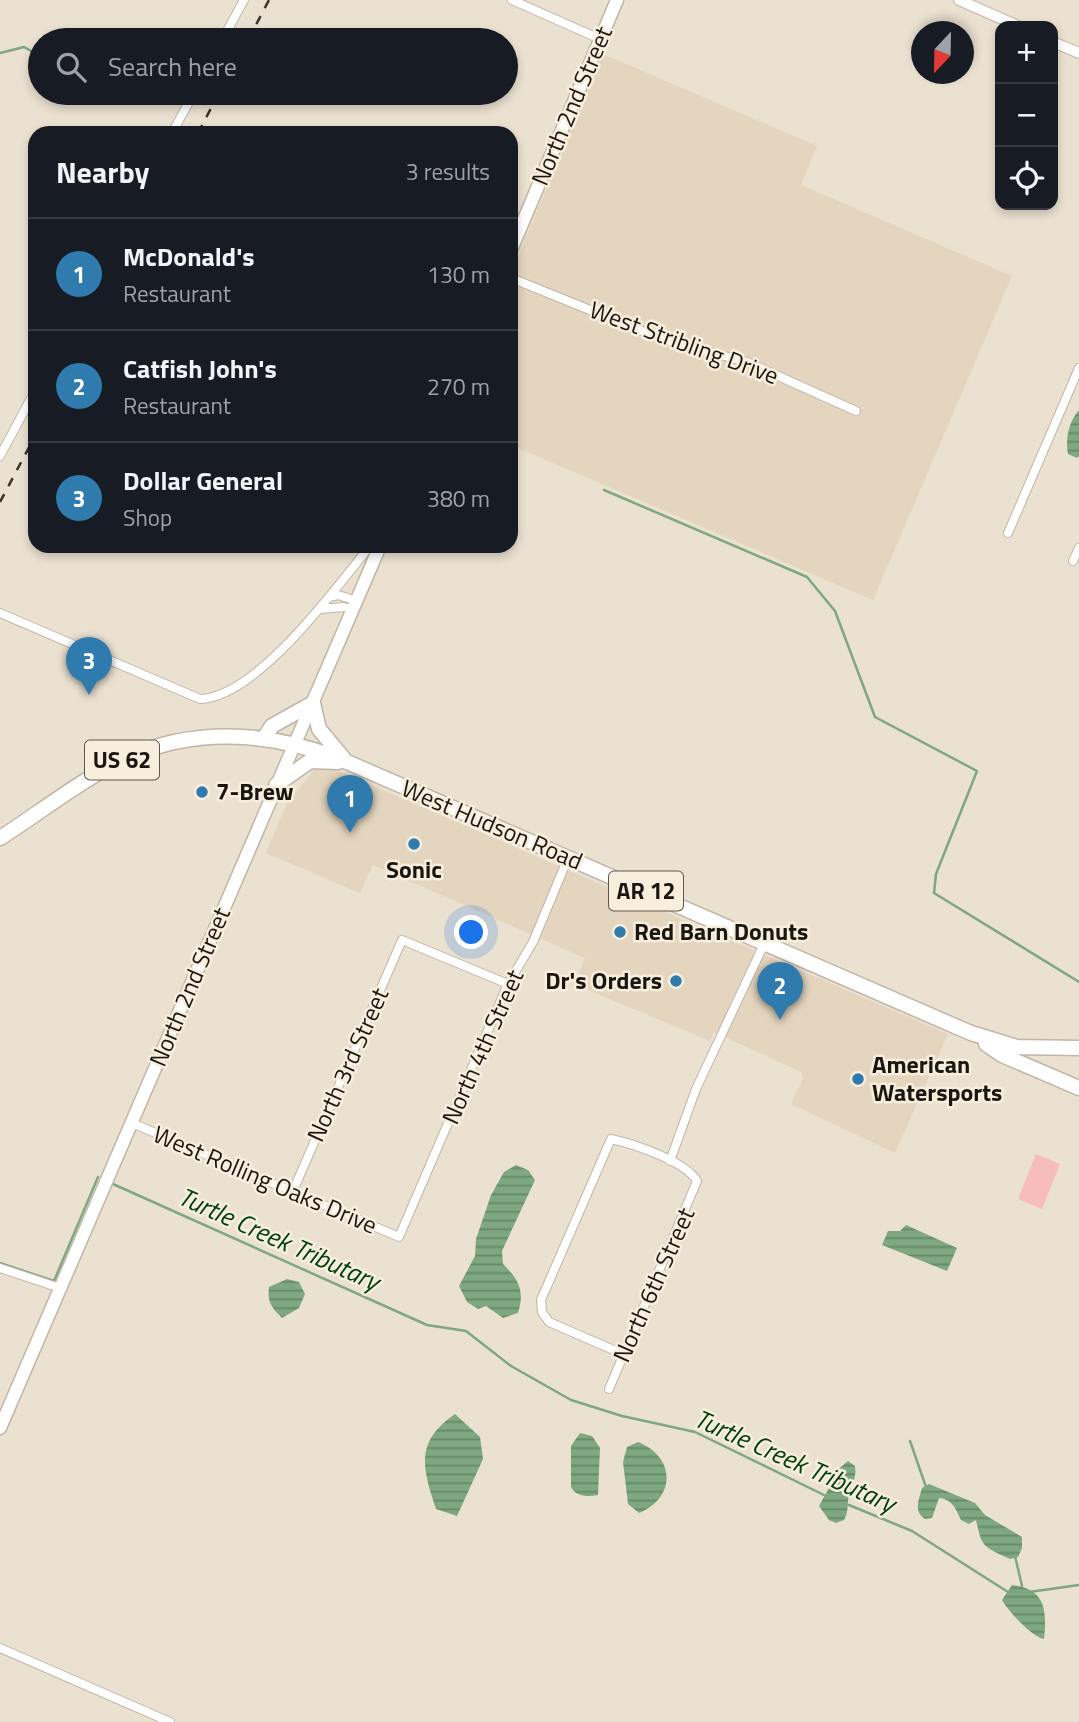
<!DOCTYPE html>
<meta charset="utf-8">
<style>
:root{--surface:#171b24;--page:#242831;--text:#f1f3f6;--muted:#9ea1a6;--line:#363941;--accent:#2f7bae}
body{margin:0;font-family:"Titillium Web",sans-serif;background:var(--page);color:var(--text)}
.controls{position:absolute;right:21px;top:21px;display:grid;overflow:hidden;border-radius:14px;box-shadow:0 4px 10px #0003}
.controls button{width:63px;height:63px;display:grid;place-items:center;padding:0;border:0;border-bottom:2px solid var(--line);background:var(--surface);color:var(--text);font:35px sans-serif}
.compass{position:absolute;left:911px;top:21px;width:63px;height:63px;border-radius:50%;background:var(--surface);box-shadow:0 4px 10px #0003;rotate:202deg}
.you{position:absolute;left:472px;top:933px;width:24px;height:24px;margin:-18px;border:5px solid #fff;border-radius:50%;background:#1a73e8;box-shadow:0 0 0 10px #1a73e833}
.badge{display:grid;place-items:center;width:46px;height:46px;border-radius:50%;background:var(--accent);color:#fff;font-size:23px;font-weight:700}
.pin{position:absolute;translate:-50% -58px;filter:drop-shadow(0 2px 4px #0008)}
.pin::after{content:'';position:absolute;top:37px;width:24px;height:21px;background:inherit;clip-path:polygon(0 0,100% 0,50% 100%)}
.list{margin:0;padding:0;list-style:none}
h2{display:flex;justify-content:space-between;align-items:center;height:91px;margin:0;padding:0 28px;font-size:30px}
h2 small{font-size:23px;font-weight:400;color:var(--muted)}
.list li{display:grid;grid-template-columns:46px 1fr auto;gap:21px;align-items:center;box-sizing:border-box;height:112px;padding:0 28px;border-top:2px solid var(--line)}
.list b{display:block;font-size:26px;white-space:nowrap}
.list p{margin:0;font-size:23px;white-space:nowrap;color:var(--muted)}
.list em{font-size:23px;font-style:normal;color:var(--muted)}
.icon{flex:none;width:38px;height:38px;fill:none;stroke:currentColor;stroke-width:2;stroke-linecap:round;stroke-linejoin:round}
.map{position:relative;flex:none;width:1079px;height:1722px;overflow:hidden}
.search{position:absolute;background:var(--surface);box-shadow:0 4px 10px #0003;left:28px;top:28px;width:490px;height:77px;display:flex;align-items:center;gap:18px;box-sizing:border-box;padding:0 24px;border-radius:38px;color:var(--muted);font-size:26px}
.panel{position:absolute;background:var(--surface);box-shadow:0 4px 10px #0003;left:28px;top:126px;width:490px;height:427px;border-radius:21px}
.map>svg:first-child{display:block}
.built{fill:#e3d5be}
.pitch{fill:#f7bcbe}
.water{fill:url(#water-rules)}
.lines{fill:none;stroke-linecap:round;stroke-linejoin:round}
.stream{stroke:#7ea87f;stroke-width:2.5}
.minor-casing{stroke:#c0b6a6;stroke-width:10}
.tertiary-casing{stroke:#c0b6a6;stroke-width:12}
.secondary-casing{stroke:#c0b6a6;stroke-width:15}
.trunk-casing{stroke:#c0b6a6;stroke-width:17}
.minor{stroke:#fff;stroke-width:8}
.tertiary{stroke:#fff;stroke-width:10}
.secondary{stroke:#fff;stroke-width:12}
.trunk{stroke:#fff;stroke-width:14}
.rail{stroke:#39352e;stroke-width:2.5;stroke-dasharray:9 9;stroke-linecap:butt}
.poi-dot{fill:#2f7bae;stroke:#f8eede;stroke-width:2.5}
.labels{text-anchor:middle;stroke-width:5;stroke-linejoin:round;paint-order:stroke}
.shield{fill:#f8eede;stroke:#5d584e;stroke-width:2}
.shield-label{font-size:23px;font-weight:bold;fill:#1a1711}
.street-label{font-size:24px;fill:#1a1711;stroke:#f8eede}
.poi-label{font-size:24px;font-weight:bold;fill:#1a1711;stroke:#f8eede;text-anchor:start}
.water-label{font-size:26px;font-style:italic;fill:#00420a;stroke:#f8eede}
</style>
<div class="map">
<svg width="1079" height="1722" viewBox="0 0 1079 1722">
<defs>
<pattern id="water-rules" width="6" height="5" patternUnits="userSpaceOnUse" patternTransform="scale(1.75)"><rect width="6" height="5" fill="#7ea87f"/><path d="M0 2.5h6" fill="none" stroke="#668867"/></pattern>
</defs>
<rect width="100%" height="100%" fill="#ebe1d1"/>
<path class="built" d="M603 54 817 146 801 185 1012 276 873 600 511 445V273Z
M318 765 329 767 948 1034 895 1153 791 1104 803 1079 801 1072 714 1032 710 1041 574 984 585 958 373 865 360 893 266 853 287 803Z"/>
<path class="pitch" d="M1036 1154 1060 1164 1042 1209 1018 1199Z"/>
<path class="water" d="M1079 410V456L1077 458 1068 454C1065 439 1069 421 1079 410Z
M516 1165 528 1170 535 1180 502 1251 503 1264C519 1280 525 1291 518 1313L503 1318 486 1306 478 1309 467 1302 459 1286 475 1256 476 1239 491 1195 504 1172Z
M906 1225 957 1248 947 1271 882 1245 888 1231H900Z
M287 1279 299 1282 305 1294 299 1308 282 1318C272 1308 267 1303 269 1287Z
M455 1414 480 1437 483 1459 457 1516 436 1509C422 1467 415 1442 455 1414Z
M580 1433 592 1436 600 1448 598 1495C588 1497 576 1497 571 1487V1446Z
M638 1442C676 1457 676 1498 639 1513L628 1504 623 1462 627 1447Z
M848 1461 855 1466C857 1479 851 1484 849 1495 847 1505 849 1511 844 1520L836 1523 829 1520 819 1506 830 1486 829 1477Z
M929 1484 975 1503 985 1515 1022 1537V1548L1018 1557 1010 1559C982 1546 982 1547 976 1520L969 1524 961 1520C956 1509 952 1499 939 1498L932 1518 925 1519C913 1511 919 1500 922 1488Z
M1012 1585C1046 1589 1047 1611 1044 1639 1032 1637 1008 1611 1002 1600Z"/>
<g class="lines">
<path class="stream" d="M0 53 24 47 40 56
M604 490 807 577 835 611 875 717 977 771 936 874 934 893 1079 982
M113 1184 427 1325 466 1331 511 1366 571 1400 622 1416 695 1432 826 1496
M0 1263 54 1281 98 1177
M910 1441 926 1487
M849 1505 912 1531 1008 1592
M1015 1556 1022 1586
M1029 1592 1079 1585"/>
<defs>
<path id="minor" d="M512 0 600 39
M222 40 244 0
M172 133 194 93
M511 278 664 340 747 362 856 411
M0 456 35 391
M1008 533 1079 368
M1073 561 1079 548
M329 597 338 595 357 601
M320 609 344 607 353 610
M0 613 200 699C257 697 335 589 370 546
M132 1123 399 1237 508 984 533 942 568 858
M670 1161 696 1089 765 942
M293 1191 402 940 508 984
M0 1268 60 1288
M609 1389 697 1181C685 1161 634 1144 611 1139L541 1300 542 1312 549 1322 623 1354
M0 1648 170 1722"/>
<path id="tertiary" d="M959 0 1018 26
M1053 42 1079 53"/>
<path id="secondary" d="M511 250 617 0
M0 1428 380 546"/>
<path id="trunk" d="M264 738 272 726 313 703 319 729 344 759
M276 785 310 761 338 762
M0 838C41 812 83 778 127 758 198 725 277 733 347 762L971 1033 1017 1047 1079 1048
M986 1044 1002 1055 1079 1088"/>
</defs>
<use href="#minor" class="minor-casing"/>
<use href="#tertiary" class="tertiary-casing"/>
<use href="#secondary" class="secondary-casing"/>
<use href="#trunk" class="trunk-casing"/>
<use href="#minor" class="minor"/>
<use href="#tertiary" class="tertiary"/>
<use href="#secondary" class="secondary"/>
<use href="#trunk" class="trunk"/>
<path class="rail" d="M248 40 269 0
M198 133 219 93
M0 502 35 436"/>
</g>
<g class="poi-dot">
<circle cx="202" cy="792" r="7"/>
<circle cx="414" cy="844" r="7"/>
<circle cx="620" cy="932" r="7"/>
<circle cx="676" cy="981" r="7"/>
<circle cx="858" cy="1079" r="7"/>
</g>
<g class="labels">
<g class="shield">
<rect x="85" y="740.5" width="74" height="39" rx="5"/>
<rect x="609" y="871.5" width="74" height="39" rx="5"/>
</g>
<g class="shield-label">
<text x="122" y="768">US 62</text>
<text x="646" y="899">AR 12</text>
</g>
<g class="street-label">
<text transform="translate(572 106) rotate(-67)" y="8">North 2nd Street</text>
<text transform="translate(684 343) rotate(20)" y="8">West Stribling Drive</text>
<text transform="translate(492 825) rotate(23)" y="8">West Hudson Road</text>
<text transform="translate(190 987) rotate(-67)" y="8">North 2nd Street</text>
<text transform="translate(483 1047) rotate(-66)" y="8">North 4th Street</text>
<text transform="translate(348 1065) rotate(-66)" y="8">North 3rd Street</text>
<text transform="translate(265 1180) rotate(23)" y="8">West Rolling Oaks Drive</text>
<text transform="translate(654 1285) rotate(-66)" y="8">North 6th Street</text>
</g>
<g class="poi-label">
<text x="216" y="800">7-Brew</text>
<text x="414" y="878" text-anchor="middle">Sonic</text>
<text x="634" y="940">Red Barn Donuts</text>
<text x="662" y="989" text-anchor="end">Dr's Orders</text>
<text x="872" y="1073">American<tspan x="872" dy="28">Watersports</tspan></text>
</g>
<g class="water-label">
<text transform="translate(279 1239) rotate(24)" y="9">Turtle Creek Tributary</text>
<text transform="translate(795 1461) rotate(24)" y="9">Turtle Creek Tributary</text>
</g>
</g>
</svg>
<div class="controls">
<button>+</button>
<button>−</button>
<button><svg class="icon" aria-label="locate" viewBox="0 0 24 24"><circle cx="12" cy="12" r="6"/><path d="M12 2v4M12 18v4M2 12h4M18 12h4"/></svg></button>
</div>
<svg class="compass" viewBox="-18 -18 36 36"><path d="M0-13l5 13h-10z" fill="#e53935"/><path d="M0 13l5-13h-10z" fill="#9ea1a6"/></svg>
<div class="you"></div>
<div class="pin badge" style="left:350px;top:833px">1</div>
<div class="pin badge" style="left:780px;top:1020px">2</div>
<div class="pin badge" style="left:89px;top:695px">3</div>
<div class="search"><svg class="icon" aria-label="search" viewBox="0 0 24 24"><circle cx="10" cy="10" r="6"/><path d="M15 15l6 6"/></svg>Search here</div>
<section class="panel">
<h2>Nearby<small>3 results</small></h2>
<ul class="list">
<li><span class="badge">1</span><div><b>McDonald's</b><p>Restaurant</p></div><em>130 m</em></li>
<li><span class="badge">2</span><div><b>Catfish John's</b><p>Restaurant</p></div><em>270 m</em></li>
<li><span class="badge">3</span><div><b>Dollar General</b><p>Shop</p></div><em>380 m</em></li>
</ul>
</section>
</div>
